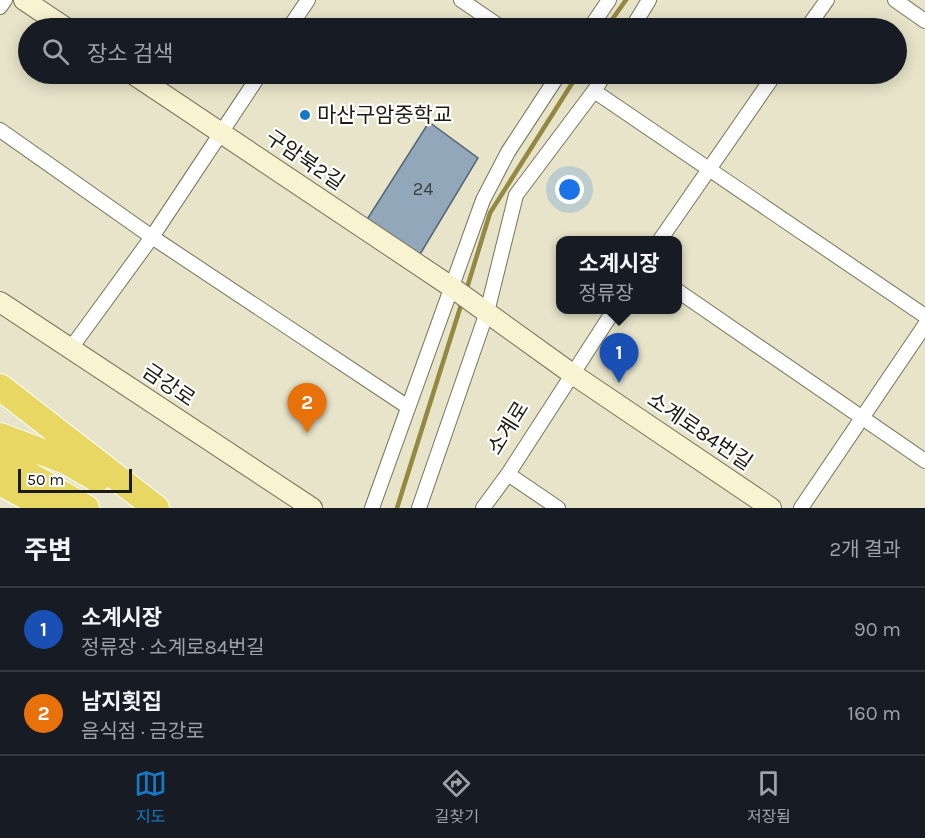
<!DOCTYPE html>
<html lang="ko">
<meta charset="utf-8">
<style>
:root{--surface:#171b24;--page:#20242c;--text:#f1f3f6;--muted:#9ea1a6;--line:#363941;--accent:#1679c5}
body{margin:0;font-family:Karla,"Noto Sans KR",sans-serif;background:var(--page);color:var(--text)}
.scale{position:absolute;left:18px;bottom:15px;width:114px;box-sizing:border-box;padding-left:6px;border:3px solid #1d1c12;border-top:0;font-size:16px;line-height:21px;white-space:nowrap;color:#1d1c12;-webkit-text-stroke:4px #fff;paint-order:stroke}
.you{position:absolute;left:570px;top:190px;width:21px;height:21px;margin:-15px;border:4px solid #fff;border-radius:50%;background:#1a73e8;box-shadow:0 0 0 9px #1a73e833}
.badge{display:grid;place-items:center;width:39px;height:39px;border-radius:50%;background:var(--accent);color:#fff;font-size:20px;font-weight:700}
.pin{position:absolute;translate:-50% -50px;filter:drop-shadow(0 2px 3px #0008)}
.pin::after{content:'';position:absolute;top:32px;width:21px;height:18px;background:inherit;clip-path:polygon(0 0,100% 0,50% 100%)}
.popup{position:absolute;left:556px;top:236px;width:126px;height:78px;box-sizing:border-box;display:grid;place-content:center;border-radius:12px;background:var(--surface);filter:drop-shadow(0 2px 4px #0005);font-size:20px;white-space:nowrap;color:var(--muted)}
.popup b{font-size:22px;color:var(--text)}
.popup::after{content:'';position:absolute;left:50%;top:100%;margin-left:-12px;border:12px solid transparent;border-top-color:var(--surface)}
.list{margin:0;padding:0;list-style:none}
h2{display:flex;justify-content:space-between;align-items:center;height:78px;margin:0;padding:0 24px;font-size:26px}
h2 small{font-size:20px;font-weight:400;color:var(--muted)}
.list li{display:grid;grid-template-columns:39px 1fr auto;gap:18px;align-items:center;box-sizing:border-box;height:84px;padding:0 24px;border-top:2px solid var(--line)}
.list b{display:block;font-size:22px;white-space:nowrap}
.list p{margin:0;font-size:20px;white-space:nowrap;color:var(--muted)}
.list em{font-size:20px;font-style:normal;color:var(--muted)}
.icon{flex:none;width:33px;height:33px;fill:none;stroke:currentColor;stroke-width:2;stroke-linecap:round;stroke-linejoin:round}
.map{position:relative;flex:none;width:925px;height:508px;overflow:hidden}
.search{position:absolute;background:var(--surface);box-shadow:0 3px 15px #0003;left:18px;right:18px;top:18px;height:66px;display:flex;align-items:center;gap:15px;box-sizing:border-box;padding:0 21px;border-radius:33px;color:var(--muted);font-size:22px}
.sheet{height:246px;background:var(--surface)}
nav{display:flex;justify-content:space-around;align-items:center;box-sizing:border-box;height:84px;border-top:2px solid var(--line);background:var(--surface);font-size:16px;color:var(--muted)}
nav a{display:grid;justify-items:center;gap:3px}
nav .on{color:var(--accent)}
.map>svg:first-child{display:block}
.lines{fill:none;stroke-linecap:round;stroke-linejoin:round}
.stream{stroke:#938942;stroke-width:4.5}
.building{fill:#93a7ba;stroke:#526476;stroke-width:1.5}
.street-casing{stroke:#78745c;stroke-width:16}
.secondary-casing{stroke:#78745c;stroke-width:22}
.highway-casing{stroke:#fff;stroke-width:28}
.street{stroke:#fff;stroke-width:14}
.secondary{stroke:#f8f3d0;stroke-width:20}
.highway{stroke:#e8d762;stroke-width:26}
.poi-dot{fill:#1679c5;stroke:#fff;stroke-width:2}
.labels{text-anchor:middle;stroke-width:4.5;stroke-linejoin:round;paint-order:stroke}
.number-label{font-size:18px;fill:#3a3f3c}
.poi-label{font-size:21px;fill:#1d1c12;stroke:#fff;text-anchor:start}
.street-label{font-size:21px;fill:#1d1c12;stroke:#fff}
</style>
<div class="map">
<svg width="925" height="508" viewBox="0 0 925 508">
<rect width="100%" height="100%" fill="#e7e4c9"/>
<g class="lines">
<path class="stream" d="M606 28 626 0
M466 291 490 213 578 74
M397 508 462 302"/>
</g>
<path class="building" d="M429 122 478 158 419 256 366 221Z"/>
<g class="lines">
<defs>
<path id="street" d="M461 0 502 28
M895 0 925 21
M0 7 5 0
M289 28 308 0
M590 28 609 0
M632 28 649 0
M807 28 827 0
M594 91 925 316
M0 130 152 237 408 407
M660 240 775 74
M678 291 925 461
M71 348 152 237 260 74
M508 474 558 508
M372 508 483 200 508 152 559 74
M419 508 487 312 516 195 594 91 605 74
M483 508 508 474 614 310
M801 508 925 325"/>
<path id="secondary" d="M24 0 66 28
M133 74 450 286 571 373 771 508
M0 302 312 508"/>
<path id="highway" d="M0 387 156 508
M0 436 66 461 97 479
M0 458 86 508
M0 482 47 508"/>
</defs>
<use href="#street" class="street-casing"/>
<use href="#secondary" class="secondary-casing"/>
<use href="#highway" class="highway-casing"/>
<use href="#street" class="street"/>
<use href="#secondary" class="secondary"/>
<use href="#highway" class="highway"/>
</g>
<circle class="poi-dot" cx="305" cy="115" r="6"/>
<g class="labels">
<g class="number-label">
<text x="423" y="195">24</text>
</g>
<g class="poi-label">
<text x="317" y="122">마산구암중학교</text>
</g>
<g class="street-label">
<text transform="translate(305 160) rotate(34)" y="7">구암북2길</text>
<text transform="translate(169 385) rotate(34)" y="7">금강로</text>
<text transform="translate(508 428) rotate(-58)" y="7">소계로</text>
<text transform="translate(700 431) rotate(34)" y="7">소계로84번길</text>
</g>
</g>
</svg>
<div class="scale">50 m</div>
<div class="you"></div>
<div class="pin badge" style="left:619px;top:383px;background:#1a4fb4">1</div>
<div class="popup"><b>소계시장</b>정류장</div>
<div class="pin badge" style="left:307px;top:433px;background:#e8710a">2</div>
<div class="search"><svg class="icon" aria-label="search" viewBox="0 0 24 24"><circle cx="10" cy="10" r="6"/><path d="M15 15l6 6"/></svg>장소 검색</div>
</div>
<section class="sheet">
<h2>주변<small>2개 결과</small></h2>
<ul class="list">
<li><span class="badge" style="background:#1a4fb4">1</span><div><b>소계시장</b><p>정류장 · 소계로84번길</p></div><em>90 m</em></li>
<li><span class="badge" style="background:#e8710a">2</span><div><b>남지횟집</b><p>음식점 · 금강로</p></div><em>160 m</em></li>
</ul>
</section>
<nav>
<a class="on"><svg class="icon" aria-label="map" viewBox="0 0 24 24"><path d="M3 6l6-2 6 2 6-2v14l-6 2-6-2-6 2zM9 4v14M15 6v14"/></svg>지도</a>
<a><svg class="icon" aria-label="directions" viewBox="0 0 24 24"><path d="M12 3l9 9-9 9-9-9zM9 14v-3h6M13 9l2 2-2 2"/></svg>길찾기</a>
<a><svg class="icon" aria-label="saved" viewBox="0 0 24 24"><path d="M7 4h10v16l-5-4-5 4z"/></svg>저장됨</a>
</nav>
